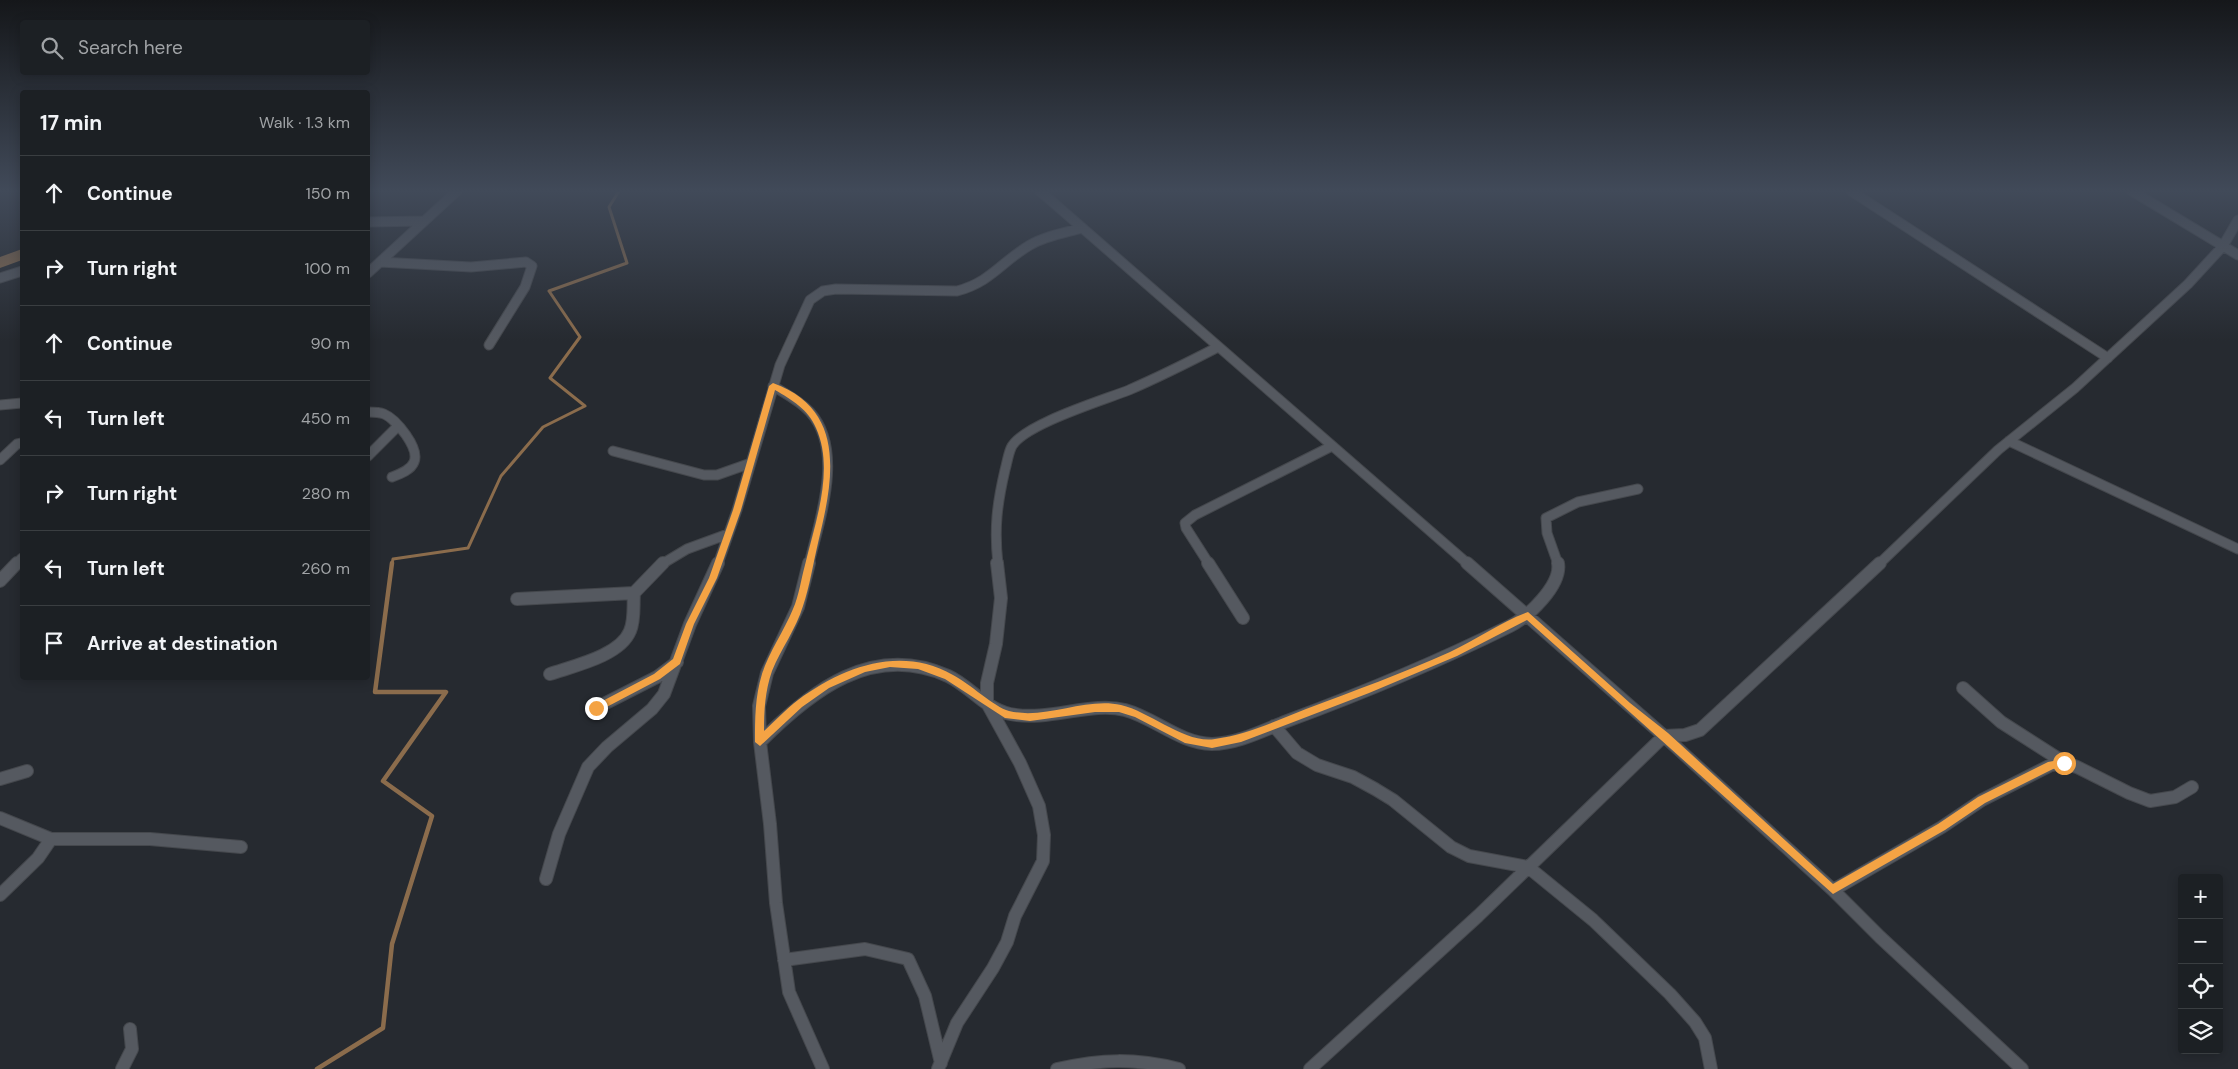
<!DOCTYPE html>
<meta charset="utf-8">
<style>
:root{--surface:#1c2024;--page:#292d31;--text:#f1f3f6;--muted:#a0a3a6;--line:#3a3e41}
body{margin:0;font-family:"DM Sans",sans-serif;background:var(--page);color:var(--text)}
.controls{position:absolute;right:15px;bottom:15px;display:grid;overflow:hidden;border-radius:5px;box-shadow:0 2px 12px #0003}
.controls button{width:45px;height:45px;display:grid;place-items:center;padding:0;border:0;border-bottom:1px solid var(--line);background:var(--surface);color:var(--text);font:25px sans-serif}
.stop{position:absolute;width:15px;height:15px;margin:-11px;border:4px solid #f4a344;border-radius:50%;background:#fff}
.stop.end{background:#f4a344;border-color:#fff;box-shadow:0 1px 5px #0008}
.list{margin:0;padding:0;list-style:none}
h2{display:flex;justify-content:space-between;align-items:center;height:65px;margin:0;padding:0 20px;font-size:21px}
h2 small{font-size:16px;font-weight:400;color:var(--muted)}
.list li{display:grid;grid-template-columns:32px 1fr auto;gap:15px;align-items:center;box-sizing:border-box;height:75px;padding:0 20px;border-top:1px solid var(--line)}
.list b{display:block;font-size:19px;white-space:nowrap}
.list em{font-size:16px;font-style:normal;color:var(--muted)}
.icon{flex:none;width:28px;height:28px;fill:none;stroke:currentColor;stroke-width:2;stroke-linecap:round;stroke-linejoin:round}
.map{position:relative;flex:none;width:2238px;height:1069px;overflow:hidden}
.search{position:absolute;background:var(--surface);box-shadow:0 2px 12px #0003;left:20px;top:20px;width:350px;height:55px;display:flex;align-items:center;gap:12px;box-sizing:border-box;padding:0 18px;border-radius:5px;color:var(--muted);font-size:19px}
.panel{position:absolute;background:var(--surface);box-shadow:0 2px 12px #0003;left:20px;top:90px;width:350px;height:590px;border-radius:5px}
.map>svg:first-child{display:block}
.lines{fill:none;stroke-linecap:round;stroke-linejoin:round}
.stream-far1{stroke:#8b6c4c;stroke-width:3}
.stream{stroke:#8b6c4c;stroke-width:4.5}
.river{fill:#8b6c4c;fill-rule:evenodd}
.street-far1-casing{stroke:#45484d;stroke-width:11}
.street-casing{stroke:#45484d;stroke-width:14}
.street-far1{stroke:#555960;stroke-width:9}
.street{stroke:#555960;stroke-width:12}
.route{fill:#f4a344}
</style>
<div class="map">
<svg width="2238" height="1069" viewBox="0 0 2238 1069">
<rect width="100%" height="100%" fill="#262a30"/>
<g class="lines">
<path class="stream-far1" d="M392 564 393 559 468 548 501 476 543 427 585 406 550 378 580 337 549 291 627 263 609 207 619 191"/>
<path class="stream" d="M317 1069 383 1028 392 944 432 816 383 781 446 692H375L392 563"/>
<path class="river" d="M22 249V260L0 268V257Z"/>
<defs>
<path id="street-far1" d="M1040 191 1468 564
M1851 191 2108 358
M2132 191 2238 255
M368 222 423 221
M380 262 471 267 526 262 532 266 525 287 489 345
M368 273 457 191
M0 278 22 271
M773 386C786 394 800 401 810 412 845 451 819 521 809 564
M0 405 22 403
M368 412C373 412 379 412 384 414 396 419 420 448 414 462 411 470 400 474 392 477
M2009 441 2238 549
M613 451 704 475H717L751 463
M368 456 397 427
M0 460 17 444 22 443
M16 564 22 558
M662 564 687 549 728 534
M718 564 737 510 780 365 810 300 823 291 836 289 957 291C991 282 1001 262 1030 245 1045 236 1064 233 1082 228
M998 564C994 529 997 504 1005 470 1007 463 1008 455 1011 448 1021 425 1104 400 1129 390 1159 377 1189 362 1218 347
M1209 564 1186 528 1185 523 1195 515 1330 447
M1558 564 1547 533 1546 518 1578 502 1638 489
M1879 564 1998 450 2075 388 2188 284 2223 246 2238 220"/>
<path id="street" d="M809 563 798 607 767 673 759 706 760 742 770 824 776 903 789 992 823 1069
M1208 563 1243 618
M1467 563 1664 736 1685 735 1700 730 1880 563
M0 581 17 563
M517 599 634 593 663 563
M550 674C573 666 620 656 630 631 635 620 633 605 634 593
M1963 688 2001 722 2065 763
M596 708 657 677 677 662
M1274 726 1297 753 1317 765 1353 777 1375 789 1393 800 1451 847 1469 856 1528 867 1593 920 1670 994 1695 1022 1705 1038 1711 1069
M760 742C811 691 872 642 948 676 970 686 985 709 1010 714 1049 722 1091 701 1125 710 1155 718 1179 743 1212 744 1237 744 1264 730 1287 721 1363 693 1437 662 1510 626 1528 617 1562 585 1558 563
M0 779 27 771
M0 818 51 839 38 858 0 895
M51 839H150L241 847
M546 879 559 834 588 767 607 747 652 709 664 694 690 624 718 563
M1833 890 1942 827 1982 800 2051 765 2065 763 2077 767 2129 793 2150 801 2175 797 2192 787
M784 960 865 949 908 959 925 996 941 1063
M122 1069 132 1049 130 1029
M938 1069 957 1023 993 968 1007 942 1015 916 1043 861 1044 835 1039 806 1020 763 987 703V683L996 644 1001 598 997 563
M1057 1069C1102 1059 1134 1058 1179 1069
M1310 1069 1478 916 1664 736 1833 890 1880 937 2022 1069"/>
</defs>
<use href="#street-far1" class="street-far1-casing"/>
<use href="#street" class="street-casing"/>
<use href="#street-far1" class="street-far1"/>
<use href="#street" class="street"/>
</g>
<linearGradient id="sky" x2="0" y2="1"><stop stop-color="#15171a"/><stop offset="0.56" stop-color="#414a59"/><stop offset="1" stop-color="#414a59" stop-opacity="0"/></linearGradient>
<rect width="2238" height="341" fill="url(#sky)"/>
<path class="route" d="M773 383C848 410 833 481 818 543 813 564 810 585 803 606 796 629 781 649 772 671 765 691 764 711 764 731 775 721 786 709 798 700 843 667 900 645 953 675 969 683 994 707 1009 711 1046 720 1085 697 1121 705 1151 712 1185 744 1215 739 1246 735 1276 721 1306 709 1354 691 1403 673 1450 652 1476 640 1501 622 1528 612L1630 703 1668 733 1833 884 1938 824 1978 797 2048 762 2064 759 2069 763 2064 767 2053 769 1985 803 1945 830 1833 894 1527 620 1457 656 1369 693 1241 742 1212 748 1185 743 1135 717 1119 712H1095L1030 721 1005 718 945 679 918 669 890 667 865 672 829 688 802 707 760 746 755 742C755 718 755 697 762 674 769 652 784 631 793 609 799 596 801 579 805 565 815 523 835 470 816 428 808 409 792 400 775 390L741 510 717 578 694 624 680 664 660 679 599 711H593V706L654 674 673 659 686 624 709 578 733 510 769 386Z"/>
</svg>
<div class="controls">
<button>+</button>
<button>−</button>
<button><svg class="icon" aria-label="locate" viewBox="0 0 24 24"><circle cx="12" cy="12" r="6"/><path d="M12 2v4M12 18v4M2 12h4M18 12h4"/></svg></button>
<button><svg class="icon" aria-label="layers" viewBox="0 0 24 24"><path d="M12 4l9 5-9 5-9-5zM3 14l9 5 9-5"/></svg></button>
</div>
<div class="stop" style="left:2064px;top:763px"></div>
<div class="stop end" style="left:596px;top:708px"></div>
<div class="search"><svg class="icon" aria-label="search" viewBox="0 0 24 24"><circle cx="10" cy="10" r="6"/><path d="M15 15l6 6"/></svg>Search here</div>
<section class="panel">
<h2>17 min<small>Walk · 1.3 km</small></h2>
<ul class="list">
<li><svg class="icon" aria-label="ahead" viewBox="0 0 24 24"><path d="M12 20V5M6 11l6-6 6 6"/></svg><div><b>Continue</b></div><em>150 m</em></li>
<li><svg class="icon" aria-label="right" viewBox="0 0 24 24"><path d="M7 20v-9h11M14 6l5 5-5 5"/></svg><div><b>Turn right</b></div><em>100 m</em></li>
<li><svg class="icon" aria-label="ahead" viewBox="0 0 24 24"><path d="M12 20V5M6 11l6-6 6 6"/></svg><div><b>Continue</b></div><em>90 m</em></li>
<li><svg class="icon" aria-label="left" viewBox="0 0 24 24"><path d="M17 20v-9H6M10 6l-5 5 5 5"/></svg><div><b>Turn left</b></div><em>450 m</em></li>
<li><svg class="icon" aria-label="right" viewBox="0 0 24 24"><path d="M7 20v-9h11M14 6l5 5-5 5"/></svg><div><b>Turn right</b></div><em>280 m</em></li>
<li><svg class="icon" aria-label="left" viewBox="0 0 24 24"><path d="M17 20v-9H6M10 6l-5 5 5 5"/></svg><div><b>Turn left</b></div><em>260 m</em></li>
<li><svg class="icon" aria-label="arrive" viewBox="0 0 24 24"><path d="M6 21V4h12l-3 4 3 4H6"/></svg><div><b>Arrive at destination</b></div></li>
</ul>
</section>
</div>
